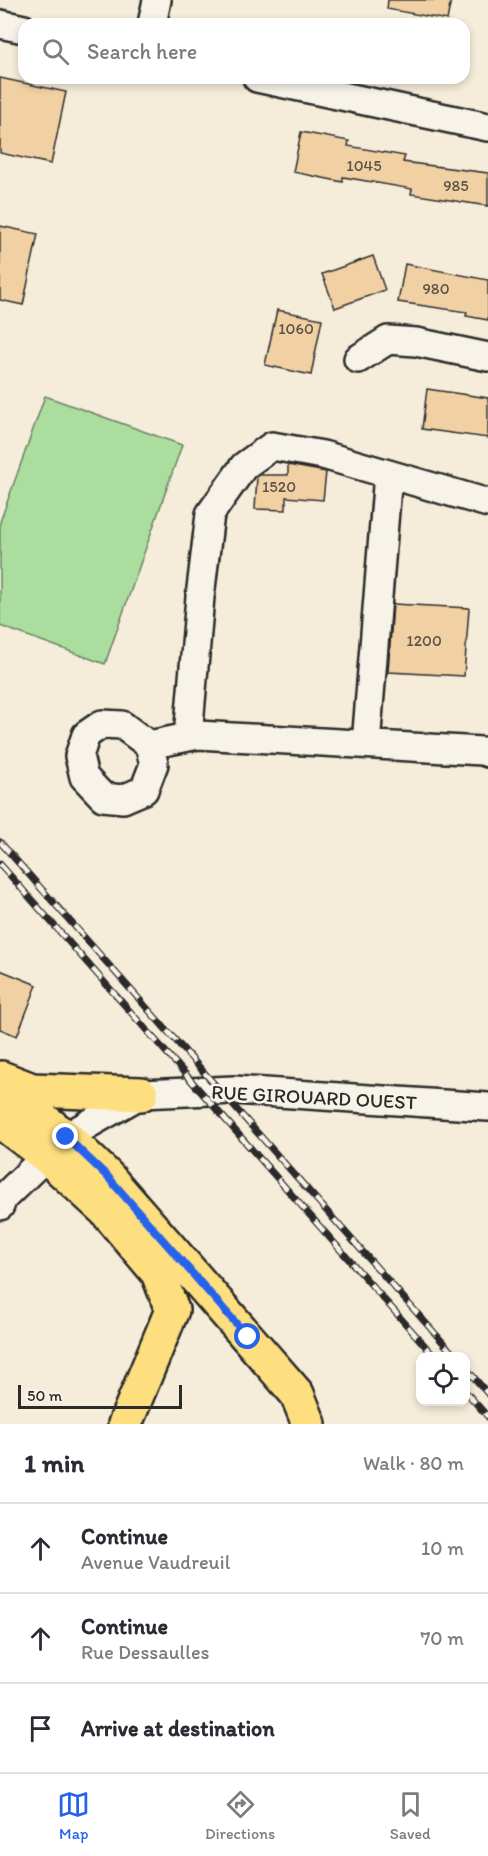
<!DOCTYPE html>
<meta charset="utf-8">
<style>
:root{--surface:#fff;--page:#f7f7f7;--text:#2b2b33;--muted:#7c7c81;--line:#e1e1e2;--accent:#2563eb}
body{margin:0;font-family:Itim,sans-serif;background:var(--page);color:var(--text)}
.controls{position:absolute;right:18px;bottom:18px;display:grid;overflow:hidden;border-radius:12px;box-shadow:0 3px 9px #0003}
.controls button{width:54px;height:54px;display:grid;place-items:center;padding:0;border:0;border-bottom:2px solid var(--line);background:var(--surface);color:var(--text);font:30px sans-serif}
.scale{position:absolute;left:18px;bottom:15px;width:164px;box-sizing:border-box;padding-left:6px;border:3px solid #2b2b2b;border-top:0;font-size:16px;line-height:21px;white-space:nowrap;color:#2b2b2b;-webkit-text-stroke:4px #f7f3e8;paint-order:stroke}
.stop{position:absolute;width:18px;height:18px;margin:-14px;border:4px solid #2563eb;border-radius:50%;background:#fff}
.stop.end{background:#2563eb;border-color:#fff;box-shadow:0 2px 6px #0008}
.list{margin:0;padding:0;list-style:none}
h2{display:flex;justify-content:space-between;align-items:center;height:78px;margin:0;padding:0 24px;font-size:26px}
h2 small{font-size:20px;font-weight:400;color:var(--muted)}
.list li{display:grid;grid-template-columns:39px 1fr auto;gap:18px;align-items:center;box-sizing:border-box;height:90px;padding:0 24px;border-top:2px solid var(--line)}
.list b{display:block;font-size:22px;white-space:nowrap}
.list p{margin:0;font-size:20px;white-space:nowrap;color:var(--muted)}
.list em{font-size:20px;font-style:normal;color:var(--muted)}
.icon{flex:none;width:33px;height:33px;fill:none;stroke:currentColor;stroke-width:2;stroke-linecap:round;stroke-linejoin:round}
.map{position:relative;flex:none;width:488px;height:1424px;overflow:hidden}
.search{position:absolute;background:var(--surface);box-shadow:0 3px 9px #0003;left:18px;right:18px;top:18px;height:66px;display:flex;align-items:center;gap:15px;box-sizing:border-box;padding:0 21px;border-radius:18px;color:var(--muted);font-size:22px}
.sheet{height:348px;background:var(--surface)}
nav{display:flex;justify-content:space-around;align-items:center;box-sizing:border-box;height:84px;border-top:2px solid var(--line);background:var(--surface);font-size:16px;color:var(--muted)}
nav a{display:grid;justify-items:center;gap:3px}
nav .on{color:var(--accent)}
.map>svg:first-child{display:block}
.green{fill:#aadd9e;stroke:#6a8464;stroke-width:1.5}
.building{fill:#f1d1a3;stroke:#2b2b2b;stroke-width:1.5}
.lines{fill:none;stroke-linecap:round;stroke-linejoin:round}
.minor-casing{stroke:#2b2b2b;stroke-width:32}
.major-casing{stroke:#2b2b2b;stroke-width:38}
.minor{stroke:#f7f3e8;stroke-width:27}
.major{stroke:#fedf80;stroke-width:33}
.rail-casing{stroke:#2b2b2b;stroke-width:7}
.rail{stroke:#f7f3e8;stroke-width:4.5;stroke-dasharray:14;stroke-linecap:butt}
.route{stroke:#2563eb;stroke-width:8}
.labels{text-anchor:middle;stroke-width:5;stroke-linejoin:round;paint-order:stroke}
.number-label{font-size:16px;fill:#5c5449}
.street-label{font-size:20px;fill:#2b2b2b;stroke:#f7f3e8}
</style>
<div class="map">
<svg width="488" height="1424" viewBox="0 0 488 1424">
<rect width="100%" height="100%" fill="#f6ecda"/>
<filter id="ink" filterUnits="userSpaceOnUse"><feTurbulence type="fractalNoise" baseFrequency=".0167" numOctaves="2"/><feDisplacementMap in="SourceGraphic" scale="12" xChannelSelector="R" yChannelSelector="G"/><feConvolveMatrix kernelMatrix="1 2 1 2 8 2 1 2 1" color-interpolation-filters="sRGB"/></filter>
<g filter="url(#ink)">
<path class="green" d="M45 396 182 445 105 664 0 626V522Z"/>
<path class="building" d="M388 0H451L447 20 387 9Z
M0 78 66 92 51 164 0 153Z
M301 132 349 141 348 146 405 156 403 162 488 173V206L411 194 412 189 372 182 343 177V182L293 172Z
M0 226 38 234 23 305 0 300Z
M373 256 385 290 335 308 322 274Z
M405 264 488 280V320L466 316 467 312 398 302Z
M277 310 322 319 311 375 265 365Z
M427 389 488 398V438L422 429Z
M288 465 326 472 323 500 286 497V510L255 509 257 476 259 475H288Z
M393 604 469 608 464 676 388 672Z
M0 970 37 985 17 1036 0 1029Z"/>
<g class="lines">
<defs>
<path id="minor" d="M0 24 24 29
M152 24 157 0
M257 78 488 127
M358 359 388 340 416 342 488 357
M188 737 200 597 210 514 244 466 272 446 323 455 488 503
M366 744 388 474
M149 745 154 764 144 790 123 799 103 797 84 777 79 756 86 735 102 724 122 725 149 745 198 735 482 751 488 753
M0 1206 3 1198 66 1137 141 1094 234 1090 488 1107"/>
<path id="major" d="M1 1078 32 1090 141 1094
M0 1086 66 1137 107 1176 297 1394 309 1424
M0 1121 46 1156 105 1210 158 1273 172 1310
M125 1424 172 1310"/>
</defs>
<use href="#minor" class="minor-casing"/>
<use href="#major" class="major-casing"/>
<use href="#minor" class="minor"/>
<use href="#major" class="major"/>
<defs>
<path id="rail" d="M0 842 455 1356
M0 864 434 1356
M466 1368 488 1394
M466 1392 488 1417"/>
</defs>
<use href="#rail" class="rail-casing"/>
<use href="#rail" class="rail"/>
</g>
</g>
<g class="lines" filter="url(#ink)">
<path class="route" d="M66 1137 107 1176 248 1337"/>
</g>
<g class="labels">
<g class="number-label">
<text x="364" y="171">1045</text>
<text x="456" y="191">985</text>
<text x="436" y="294">980</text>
<text x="296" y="334">1060</text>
<text x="279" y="492">1520</text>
<text x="424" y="646">1200</text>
</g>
<g class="street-label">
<text transform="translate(314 1097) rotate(3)" y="7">RUE GIROUARD OUEST</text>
</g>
</g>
</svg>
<div class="controls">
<button><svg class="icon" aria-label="locate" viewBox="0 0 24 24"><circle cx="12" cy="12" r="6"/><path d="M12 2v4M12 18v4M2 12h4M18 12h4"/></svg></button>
</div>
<div class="scale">50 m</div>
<div class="stop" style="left:248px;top:1337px"></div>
<div class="stop end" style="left:66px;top:1137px"></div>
<div class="search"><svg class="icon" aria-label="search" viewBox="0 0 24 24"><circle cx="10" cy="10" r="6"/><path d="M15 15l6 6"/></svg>Search here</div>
</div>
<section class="sheet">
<h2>1 min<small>Walk · 80 m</small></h2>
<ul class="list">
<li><svg class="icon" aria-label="ahead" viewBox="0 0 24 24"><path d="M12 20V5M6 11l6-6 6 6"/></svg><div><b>Continue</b><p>Avenue Vaudreuil</p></div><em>10 m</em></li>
<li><svg class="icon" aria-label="ahead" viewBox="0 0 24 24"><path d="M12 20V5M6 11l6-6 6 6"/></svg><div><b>Continue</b><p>Rue Dessaulles</p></div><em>70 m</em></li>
<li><svg class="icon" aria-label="arrive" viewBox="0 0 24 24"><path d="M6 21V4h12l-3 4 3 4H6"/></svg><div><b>Arrive at destination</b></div></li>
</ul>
</section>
<nav>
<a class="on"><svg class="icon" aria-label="map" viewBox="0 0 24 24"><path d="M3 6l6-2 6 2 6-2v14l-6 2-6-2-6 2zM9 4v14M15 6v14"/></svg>Map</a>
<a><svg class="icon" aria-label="directions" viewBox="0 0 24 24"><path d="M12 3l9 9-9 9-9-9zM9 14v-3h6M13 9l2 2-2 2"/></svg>Directions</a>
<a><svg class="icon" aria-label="saved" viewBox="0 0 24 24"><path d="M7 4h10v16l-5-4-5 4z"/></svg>Saved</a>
</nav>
